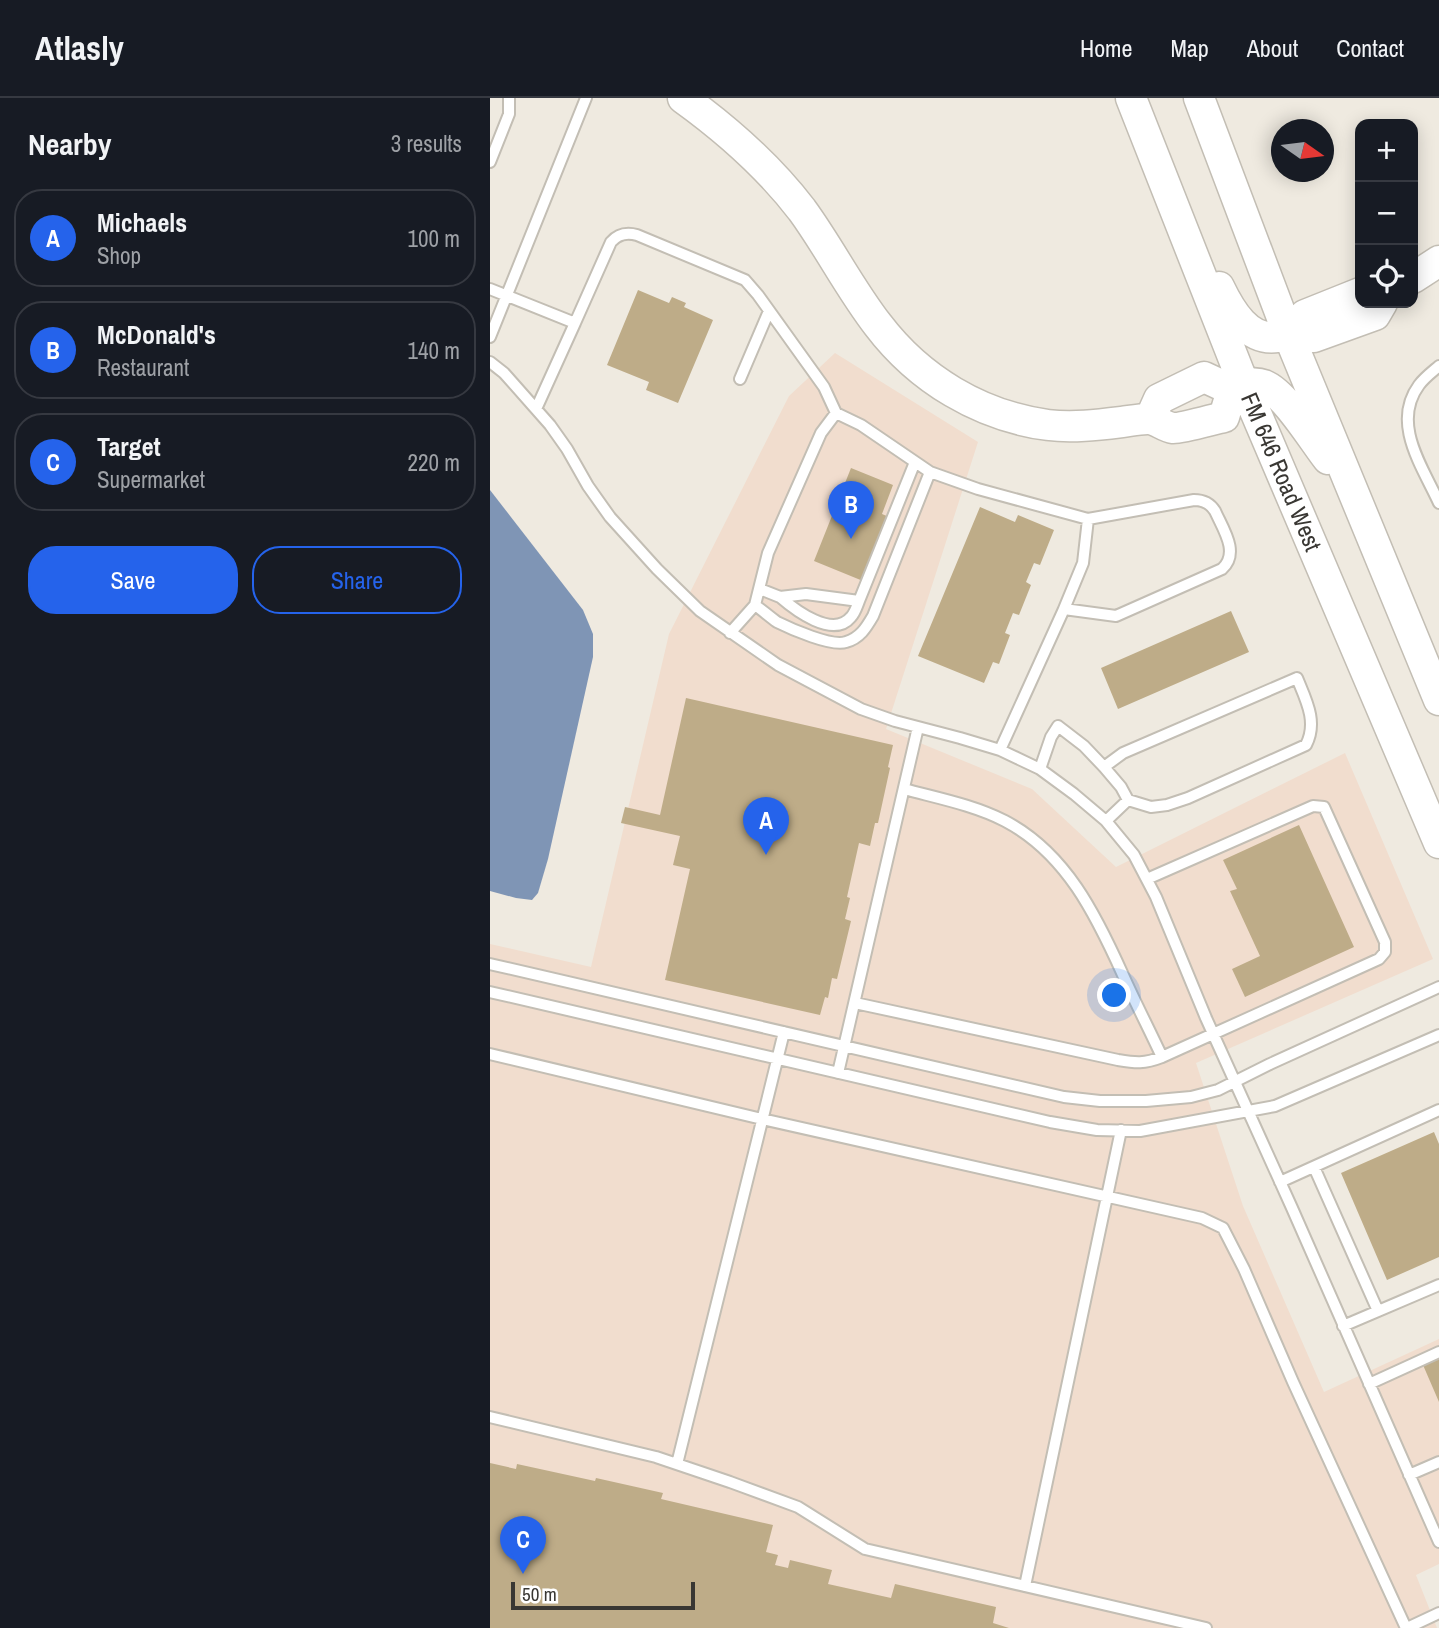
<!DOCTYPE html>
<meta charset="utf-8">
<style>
:root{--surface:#171b24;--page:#20242c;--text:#f1f3f6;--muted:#9ea1a6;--line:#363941;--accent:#2563eb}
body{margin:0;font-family:"Archivo Narrow",sans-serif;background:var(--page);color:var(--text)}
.controls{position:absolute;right:21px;top:21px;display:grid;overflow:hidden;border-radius:14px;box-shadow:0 4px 18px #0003}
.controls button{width:63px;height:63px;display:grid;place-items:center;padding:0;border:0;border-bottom:2px solid var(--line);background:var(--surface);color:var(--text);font:35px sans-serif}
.compass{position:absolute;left:781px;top:21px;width:63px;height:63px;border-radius:50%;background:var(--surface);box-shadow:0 4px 18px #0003;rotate:104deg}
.scale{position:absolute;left:21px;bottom:18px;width:184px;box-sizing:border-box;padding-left:7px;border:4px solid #393733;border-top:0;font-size:19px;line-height:24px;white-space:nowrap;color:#393733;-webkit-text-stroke:5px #fff;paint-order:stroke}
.you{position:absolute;left:625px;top:898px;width:24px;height:24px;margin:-18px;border:5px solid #fff;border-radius:50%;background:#1a73e8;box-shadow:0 0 0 10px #1a73e833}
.badge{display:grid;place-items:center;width:46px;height:46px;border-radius:50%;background:var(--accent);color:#fff;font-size:23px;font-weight:700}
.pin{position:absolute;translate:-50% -58px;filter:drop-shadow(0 2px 4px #0008)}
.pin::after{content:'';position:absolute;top:37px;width:24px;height:21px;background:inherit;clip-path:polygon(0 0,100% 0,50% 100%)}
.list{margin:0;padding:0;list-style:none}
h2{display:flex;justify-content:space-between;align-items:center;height:91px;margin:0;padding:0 28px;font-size:30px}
h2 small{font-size:23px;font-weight:400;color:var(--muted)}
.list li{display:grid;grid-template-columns:46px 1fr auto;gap:21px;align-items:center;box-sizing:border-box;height:98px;margin:0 14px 14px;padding:0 14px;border:2px solid var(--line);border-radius:28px}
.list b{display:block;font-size:26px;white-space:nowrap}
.list p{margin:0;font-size:23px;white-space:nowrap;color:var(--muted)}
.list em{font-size:23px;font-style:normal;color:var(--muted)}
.actions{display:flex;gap:14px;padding:21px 28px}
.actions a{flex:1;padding:16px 0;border:2px solid var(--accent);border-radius:28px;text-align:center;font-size:24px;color:var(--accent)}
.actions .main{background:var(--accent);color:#fff}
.icon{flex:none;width:38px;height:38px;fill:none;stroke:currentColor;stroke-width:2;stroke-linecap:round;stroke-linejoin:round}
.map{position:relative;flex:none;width:949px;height:1530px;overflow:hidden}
header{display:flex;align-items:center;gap:42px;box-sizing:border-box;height:98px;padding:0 35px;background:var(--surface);border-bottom:2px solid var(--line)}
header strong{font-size:33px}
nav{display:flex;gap:38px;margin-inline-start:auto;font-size:24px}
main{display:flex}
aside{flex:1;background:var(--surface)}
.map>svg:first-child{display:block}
.commercial{fill:#f1ddce}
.water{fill:#7f95b5}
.building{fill:#beac88}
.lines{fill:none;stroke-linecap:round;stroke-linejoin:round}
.service-casing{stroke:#c3beb4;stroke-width:14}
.secondary-casing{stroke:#c3beb4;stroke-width:33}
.service{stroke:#fff;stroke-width:10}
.secondary{stroke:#fff;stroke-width:30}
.labels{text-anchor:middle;stroke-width:5;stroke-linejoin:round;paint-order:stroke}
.street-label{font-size:24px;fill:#393733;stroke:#fff}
</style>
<header>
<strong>Atlasly</strong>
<nav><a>Home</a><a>Map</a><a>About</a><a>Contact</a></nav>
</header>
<main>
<aside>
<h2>Nearby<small>3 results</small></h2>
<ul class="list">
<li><span class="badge">A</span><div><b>Michaels</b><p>Shop</p></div><em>100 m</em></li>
<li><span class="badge">B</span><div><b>McDonald's</b><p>Restaurant</p></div><em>140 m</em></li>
<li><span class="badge">C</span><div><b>Target</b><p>Supermarket</p></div><em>220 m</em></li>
</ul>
<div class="actions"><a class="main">Save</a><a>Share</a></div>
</aside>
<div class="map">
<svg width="949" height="1530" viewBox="0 0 949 1530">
<rect width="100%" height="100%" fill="#efeae0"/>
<path class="commercial" d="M345 255 488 344 396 631 542 691 626 769 855 655 943 861 706 965 753 1108 834 1294 949 1241V1466L926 1477 947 1530H0V846L101 869 179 536 299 298Z"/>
<path class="water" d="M0 392 93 512 103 536V559L58 761 48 795 42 802 26 800 0 793Z"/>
<path class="building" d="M148 192 179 205 182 199 196 205 194 209 223 222 188 305 156 292 159 284 117 267Z
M361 370 403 387 392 416 399 419 373 483 324 463Z
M490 409 525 424 528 417 564 432 550 467 544 465 536 484 541 487 529 517 523 515 515 535 520 537 509 566 503 564 494 585 428 558Z
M741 513 759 554 628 611 611 570Z
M196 600 403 647 398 669 400 670 388 725H385L380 748 369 745 357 799 360 800 355 821 361 823 347 881 342 880 338 900 335 899 330 917 175 882 200 771 183 767 190 738 131 725 135 709 170 717Z
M809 727 864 849 755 899 742 871 770 858 740 793 747 791 733 762Z
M944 1034 949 1046V1159L897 1182 851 1075Z
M949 1260V1304L933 1267Z
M0 1365 26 1371 27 1366 105 1383 106 1380 173 1395 171 1401 283 1427 276 1454 288 1457 285 1467 298 1470 300 1462 342 1472 338 1486 401 1500 405 1486 506 1509 503 1525 519 1530H0Z"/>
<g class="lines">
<defs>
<path id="service" d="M0 64 19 16V0
M0 191 85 225 121 144C128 136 136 134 147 137L255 182 268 197 334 289 346 315
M0 239 96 0
M0 264 14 275 60 327 77 351 98 388 120 419 167 471 210 513 288 567 371 611 405 623 470 640 510 652 550 671 584 696 616 723 644 757 666 799 716 920 802 1110 949 1444
M949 268C942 274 934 280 929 287 901 325 932 368 949 405
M250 281 279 213
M46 311 85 225
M440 374 488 391 598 421 704 402C712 402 720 405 725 413 733 431 750 455 732 471L626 518 574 511 510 652
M270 491 290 499 316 496 369 503 425 364
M290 499C305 512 343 541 361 519 365 515 367 508 369 503
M574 511 593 465 598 421
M240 535 265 507C272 512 280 519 287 524 301 531 342 549 356 544 370 540 376 530 383 518L440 374 371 327 346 315 331 335 278 455 265 507
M550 671 561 639 568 628 594 648 614 669
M414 691C447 700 484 707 515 723 576 755 606 817 633 877 645 904 659 931 672 959L889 861 895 854V844L834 709 823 708 657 781
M616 723 638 702 661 709 677 707 698 700 816 647C828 624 816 602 807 580L633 655 614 669 631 689 638 702
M0 866 574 999 610 1003H656L701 999 728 992 780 966 949 889
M0 894 560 1024 607 1032 650 1033 785 1008 949 937
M365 905 628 962C646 965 654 966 672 959
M0 956 272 1021 712 1120 733 1130 754 1171 803 1284 916 1530
M348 975 428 629
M824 1069 888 1213
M790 1084 949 1012
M853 1228 949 1187
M879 1286 949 1254
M0 1319 166 1359 240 1384 308 1409 375 1451 716 1530
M187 1366 294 934
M919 1377 949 1364
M535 1488 631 1032
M917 1530 949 1515"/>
<path id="secondary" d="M193 0C236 31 279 69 312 112 339 149 360 191 388 227 429 281 490 318 558 327 582 330 607 327 632 324 640 323 649 321 658 321 667 321 674 329 683 330 691 331 724 321 734 319L742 292
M641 0 754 287 949 745
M709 0 799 238 949 602
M923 180 949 163
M729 189C740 212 758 244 788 239 793 239 799 239 804 236 809 232 812 223 815 217L870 195
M805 235 824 239 885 217 892 205
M660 321 669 301 714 279 742 292C753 287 763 283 774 287 795 295 823 342 838 361"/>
</defs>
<use href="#service" class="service-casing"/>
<use href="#secondary" class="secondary-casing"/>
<use href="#service" class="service"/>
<use href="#secondary" class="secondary"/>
</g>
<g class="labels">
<g class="street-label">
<text transform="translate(791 374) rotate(67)" y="8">FM 646 Road West</text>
</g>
</g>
</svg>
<div class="controls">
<button>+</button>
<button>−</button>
<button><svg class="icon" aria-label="locate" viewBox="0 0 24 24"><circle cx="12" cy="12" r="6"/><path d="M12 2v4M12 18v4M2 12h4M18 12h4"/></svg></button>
</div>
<svg class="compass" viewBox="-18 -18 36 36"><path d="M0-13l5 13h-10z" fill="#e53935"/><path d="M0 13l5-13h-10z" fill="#9ea1a6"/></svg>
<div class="scale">50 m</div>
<div class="you"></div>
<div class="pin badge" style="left:276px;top:757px">A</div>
<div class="pin badge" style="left:361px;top:441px">B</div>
<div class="pin badge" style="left:33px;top:1476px">C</div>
</div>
</main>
